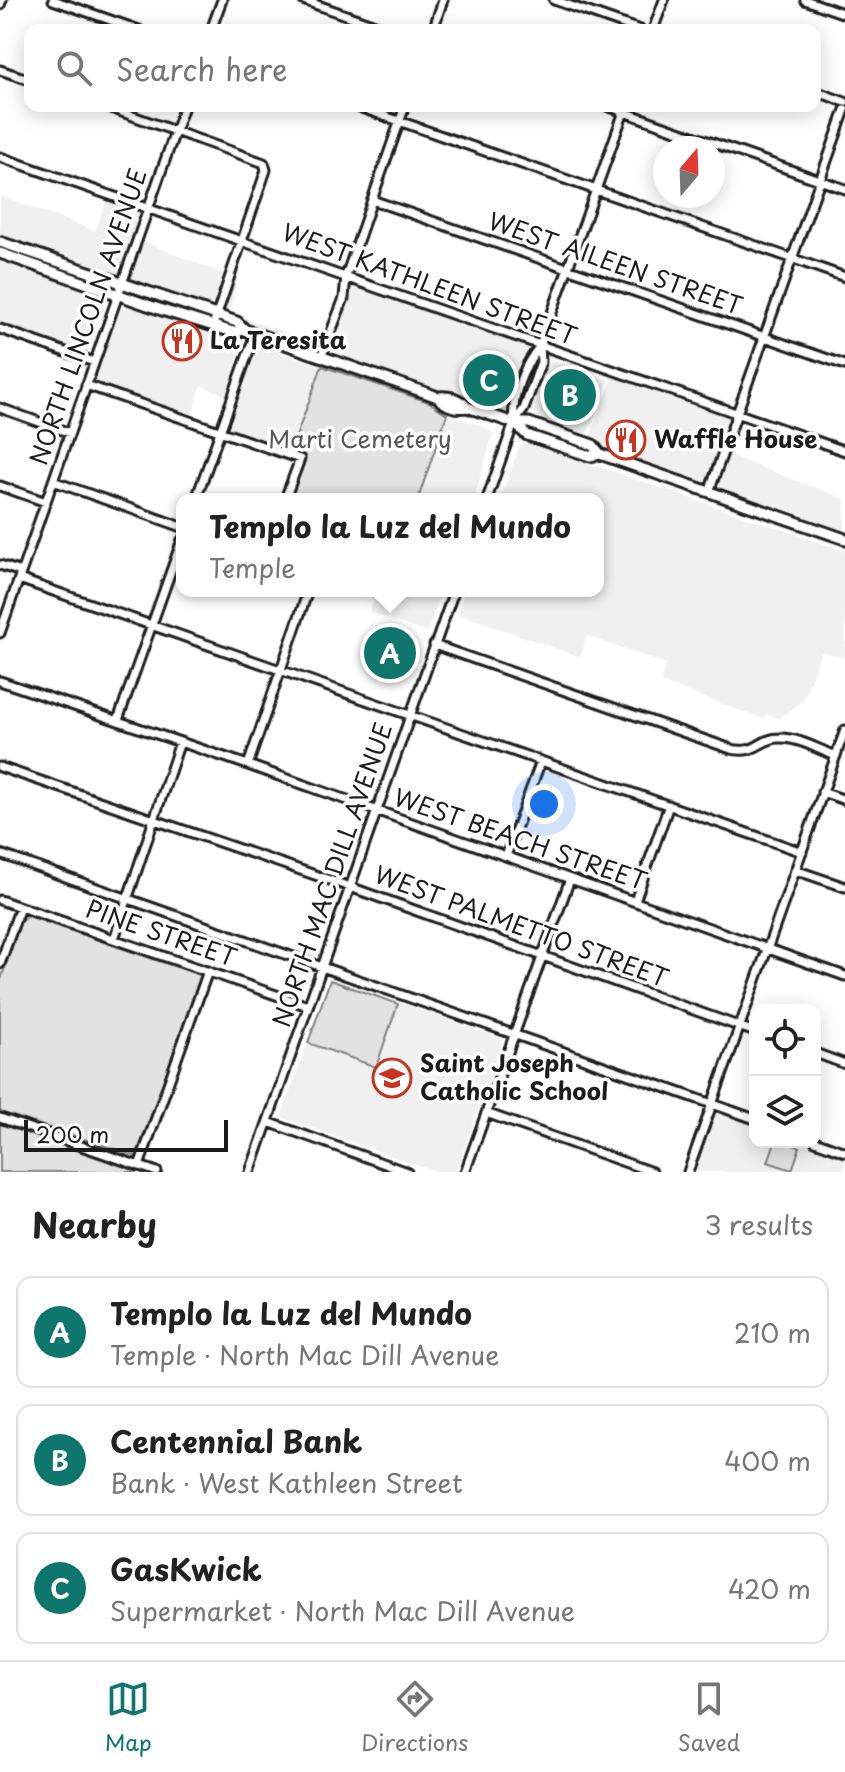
<!DOCTYPE html>
<meta charset="utf-8">
<style>
:root{--surface:#fff;--page:#f2f2f2;--text:#222;--muted:#767676;--line:#e0e0e0;--accent:#0f766e}
body{margin:0;font-family:"Playpen Sans",sans-serif;background:var(--page);color:var(--text)}
.controls{position:absolute;right:24px;bottom:24px;display:grid;overflow:hidden;border-radius:16px;box-shadow:0 4px 20px #0003}
.controls button{width:72px;height:72px;display:grid;place-items:center;padding:0;border:0;border-bottom:2px solid var(--line);background:var(--surface);color:var(--text);font:40px sans-serif}
.compass{position:absolute;left:653px;top:136px;width:72px;height:72px;border-radius:50%;background:var(--surface);box-shadow:0 4px 20px #0003;rotate:19deg}
.scale{position:absolute;left:24px;bottom:20px;width:204px;box-sizing:border-box;padding-left:8px;border:4px solid #1c1c1c;border-top:0;font-size:22px;line-height:28px;white-space:nowrap;color:#1c1c1c;-webkit-text-stroke:6px #fff;paint-order:stroke}
.you{position:absolute;left:544px;top:804px;width:28px;height:28px;margin:-20px;border:6px solid #fff;border-radius:50%;background:#1a73e8;box-shadow:0 0 0 12px #1a73e833}
.badge{display:grid;place-items:center;width:52px;height:52px;border-radius:50%;background:var(--accent);color:#fff;font-size:26px;font-weight:700}
.pin{position:absolute;translate:-50% -50%;border:4px solid #fff;box-shadow:0 2px 8px #0006}
.popup{position:absolute;left:176px;top:493px;width:428px;height:104px;box-sizing:border-box;display:grid;place-content:center;border-radius:16px;background:var(--surface);filter:drop-shadow(0 2px 6px #0005);font-size:26px;white-space:nowrap;color:var(--muted)}
.popup b{font-size:30px;color:var(--text)}
.popup::after{content:'';position:absolute;left:50%;top:100%;margin-left:-16px;border:16px solid transparent;border-top-color:var(--surface)}
.list{margin:0;padding:0;list-style:none}
h2{display:flex;justify-content:space-between;align-items:center;height:104px;margin:0;padding:0 32px;font-size:34px}
h2 small{font-size:26px;font-weight:400;color:var(--muted)}
.list li{display:grid;grid-template-columns:52px 1fr auto;gap:24px;align-items:center;box-sizing:border-box;height:112px;margin:0 16px 16px;padding:0 16px;border:2px solid var(--line);border-radius:16px}
.list b{display:block;font-size:30px;white-space:nowrap}
.list p{margin:0;font-size:26px;white-space:nowrap;color:var(--muted)}
.list em{font-size:26px;font-style:normal;color:var(--muted)}
.icon{flex:none;width:44px;height:44px;fill:none;stroke:currentColor;stroke-width:2;stroke-linecap:round;stroke-linejoin:round}
.map{position:relative;flex:none;width:845px;height:1172px;overflow:hidden}
.search{position:absolute;background:var(--surface);box-shadow:0 4px 20px #0003;left:24px;right:24px;top:24px;height:88px;display:flex;align-items:center;gap:20px;box-sizing:border-box;padding:0 28px;border-radius:16px;color:var(--muted);font-size:30px}
.sheet{height:488px;background:var(--surface)}
nav{display:flex;justify-content:space-around;align-items:center;box-sizing:border-box;height:112px;border-top:2px solid var(--line);background:var(--surface);font-size:22px;color:var(--muted)}
nav a{display:grid;justify-items:center;gap:4px}
nav .on{color:var(--accent)}
.map>svg:first-child{display:block}
.built{fill:#f0f0f0}
.green{fill:#e2e2e2;stroke:#7f7f7f;stroke-width:2}
.lines{fill:none;stroke-linecap:round;stroke-linejoin:round}
.minor-casing{stroke:#1c1c1c;stroke-width:13}
.major-casing{stroke:#1c1c1c;stroke-width:15}
.minor{stroke:#fff;stroke-width:7}
.major{stroke:#fff;stroke-width:9}
.labels{text-anchor:middle;stroke-width:7;stroke-linejoin:round;paint-order:stroke}
.street-label{font-size:24px;fill:#1c1c1c;stroke:#fff}
.poi-label{font-size:24px;font-weight:bold;fill:#1c1c1c;stroke:#fff;text-anchor:start}
.park-label{font-size:24px;fill:#575757;stroke:#fff}
</style>
<div class="map">
<svg width="845" height="1172" viewBox="0 0 845 1172">
<rect width="100%" height="100%" fill="#fff"/>
<filter id="ink" filterUnits="userSpaceOnUse"><feTurbulence type="fractalNoise" baseFrequency=".0125" numOctaves="2"/><feDisplacementMap in="SourceGraphic" scale="16" xChannelSelector="R" yChannelSelector="G"/><feConvolveMatrix kernelMatrix="1 2 1 2 8 2 1 2 1" color-interpolation-filters="sRGB"/></filter>
<g filter="url(#ink)">
<path class="built" d="M0 196 95 231 107 199 143 212 117 284 0 244Z
M140 240 226 275 212 316 124 287Z
M0 261 106 298 88 353 65 348 0 324Z
M233 278 237 279 230 313 322 345 320 351 218 318Z
M349 283 534 348 526 357 520 374 509 405 510 417 471 404 464 398 449 392 437 393 327 353 347 300Z
M127 305 191 327 243 342 229 386 228 396 201 386 191 419 95 384 93 381 106 345 121 310Z
M259 346 322 366 290 453 226 431 225 427 240 386 246 379Z
M544 352 732 417 707 488 603 451 586 438 590 436 611 382 610 377 554 358 547 360 528 409 534 420 521 419 527 410 544 363Z
M553 361 609 380 587 435 533 415 531 410 548 363Z
M447 414 482 426 493 434 474 499H410L418 498Z
M527 442 845 551V658L821 651 803 701 779 718 766 714 764 719 660 682 666 664 587 636 580 657 457 613 465 591H598V499H500L519 447Z
M726 454 845 499V535L713 490Z
M600 458 845 543V548L593 460Z
M377 591H442L427 633 369 612Z
M330 978 503 1039 456 1172H436L281 1117Z
M714 1110 755 1124V1142H805L845 1156V1172H692Z"/>
<path class="green" d="M322 366 429 402 447 414 418 499H288L303 458 290 453Z
M28 916 200 975 201 980 136 1156 0 1112V982L21 921Z
M330 980 398 1004 376 1067 308 1043Z
M0 1122 146 1172H0Z
M775 1142H785L800 1147 792 1170 768 1162Z"/>
<g class="lines">
<defs>
<path id="minor" d="M53 0 139 30
M303 0 389 30
M554 0 640 30
M805 0 845 14
M0 5 2 0
M211 30 222 0
M433 30 443 0
M653 30 664 0
M0 70 30 80
M815 91 845 102
M105 106 264 163 266 170 215 320
M356 106 845 277
M607 106 845 189
M0 157 845 451
M372 200 845 365
M0 329 94 362
M322 355 344 298 346 276 372 200 405 106
M86 385 300 459 285 499
M0 408 70 433
M514 423C511 397 523 366 540 346L626 106
M53 481 182 527
M0 486 46 502
M709 492 845 110
M196 499 255 334
M487 499 514 423 524 409 541 362 540 346
M0 565 21 572
M19 579 802 852
M0 633 184 106
M434 645 731 749C758 755 759 738 780 738 797 737 819 750 836 756
M0 681 248 765 845 976
M118 720 182 540
M248 765 308 591
M0 767 350 887 755 1032
M822 792 845 800
M0 854 755 1119
M506 856 541 761
M795 870 845 887
M0 900 308 1006
M635 901 669 805
M114 939 180 742
M0 964 20 907
M815 1053 845 1064
M486 1113 652 1172
M0 1118 157 1172
M268 1122 407 1172
M815 1141 845 1152
M139 1166 208 971
M250 1172 454 591
M465 1172 570 879
M688 1172 845 730"/>
<path id="major" d="M0 242 237 322 245 330
M0 253 162 310 233 332 245 330 438 397C445 406 457 409 467 407
M438 397C450 396 459 398 467 407L514 423H529L593 445 600 454
M514 423 527 435 590 456 600 454 845 539"/>
</defs>
<use href="#minor" class="minor-casing"/>
<use href="#major" class="major-casing"/>
<use href="#minor" class="minor"/>
<use href="#major" class="major"/>
</g>
</g>
<defs>
<symbol id="restaurant-ring" viewBox="-11 -11 22 22"><circle r="9.5" fill="#fff" stroke="#c8321e" stroke-width="1.5"/><path d="M-5-6h1v4h1v-4h1v4h1v-4h1v5L-1.5 .5V6h-2V.5L-5-1ZM5-6V6H3V1.5H1.5Q1.5-4 5-6Z" fill="#c8321e"/></symbol>
<symbol id="school-ring" viewBox="-11 -11 22 22"><circle r="9.5" fill="#fff" stroke="#c8321e" stroke-width="1.5"/><path d="M0-5L7-2L0 1L-7-2ZM-4 1L0 2.5L4 1V4Q0 6-4 4Z" fill="#c8321e"/></symbol>
</defs>
<g fill-rule="evenodd">
<use href="#restaurant-ring" x="160" y="319" width="44" height="44"/>
<use href="#restaurant-ring" x="604" y="418" width="44" height="44"/>
<use href="#school-ring" x="370" y="1056" width="44" height="44"/>
</g>
<g class="labels">
<g class="street-label">
<text transform="translate(615 264) rotate(19)" y="8">WEST AILEEN STREET</text>
<text transform="translate(429 285) rotate(20)" y="8">WEST KATHLEEN STREET</text>
<text transform="translate(89 317) rotate(-71)" y="8">NORTH LINCOLN AVENUE</text>
<text transform="translate(520 840) rotate(19)" y="8">WEST BEACH STREET</text>
<text transform="translate(333 875) rotate(-71)" y="8">NORTH MAC DILL AVENUE</text>
<text transform="translate(521 927) rotate(20)" y="8">WEST PALMETTO STREET</text>
<text transform="translate(161 934) rotate(19)" y="8">PINE STREET</text>
</g>
<g class="poi-label">
<text x="210" y="349">La Teresita</text>
<text x="654" y="448">Waffle House</text>
<text x="420" y="1072">Saint Joseph<tspan x="420" dy="28">Catholic School</tspan></text>
</g>
<g class="park-label">
<text x="360" y="448">Marti Cemetery</text>
</g>
</g>
</svg>
<div class="controls">
<button><svg class="icon" aria-label="locate" viewBox="0 0 24 24"><circle cx="12" cy="12" r="6"/><path d="M12 2v4M12 18v4M2 12h4M18 12h4"/></svg></button>
<button><svg class="icon" aria-label="layers" viewBox="0 0 24 24"><path d="M12 4l9 5-9 5-9-5zM3 14l9 5 9-5"/></svg></button>
</div>
<svg class="compass" viewBox="-18 -18 36 36"><path d="M0-13l5 13h-10z" fill="#e53935"/><path d="M0 13l5-13h-10z" fill="#767676"/></svg>
<div class="scale">200 m</div>
<div class="you"></div>
<div class="pin badge" style="left:390px;top:653px">A</div>
<div class="popup"><b>Templo la Luz del Mundo</b>Temple</div>
<div class="pin badge" style="left:570px;top:395px">B</div>
<div class="pin badge" style="left:489px;top:380px">C</div>
<div class="search"><svg class="icon" aria-label="search" viewBox="0 0 24 24"><circle cx="10" cy="10" r="6"/><path d="M15 15l6 6"/></svg>Search here</div>
</div>
<section class="sheet">
<h2>Nearby<small>3 results</small></h2>
<ul class="list">
<li><span class="badge">A</span><div><b>Templo la Luz del Mundo</b><p>Temple · North Mac Dill Avenue</p></div><em>210 m</em></li>
<li><span class="badge">B</span><div><b>Centennial Bank</b><p>Bank · West Kathleen Street</p></div><em>400 m</em></li>
<li><span class="badge">C</span><div><b>GasKwick</b><p>Supermarket · North Mac Dill Avenue</p></div><em>420 m</em></li>
</ul>
</section>
<nav>
<a class="on"><svg class="icon" aria-label="map" viewBox="0 0 24 24"><path d="M3 6l6-2 6 2 6-2v14l-6 2-6-2-6 2zM9 4v14M15 6v14"/></svg>Map</a>
<a><svg class="icon" aria-label="directions" viewBox="0 0 24 24"><path d="M12 3l9 9-9 9-9-9zM9 14v-3h6M13 9l2 2-2 2"/></svg>Directions</a>
<a><svg class="icon" aria-label="saved" viewBox="0 0 24 24"><path d="M7 4h10v16l-5-4-5 4z"/></svg>Saved</a>
</nav>
